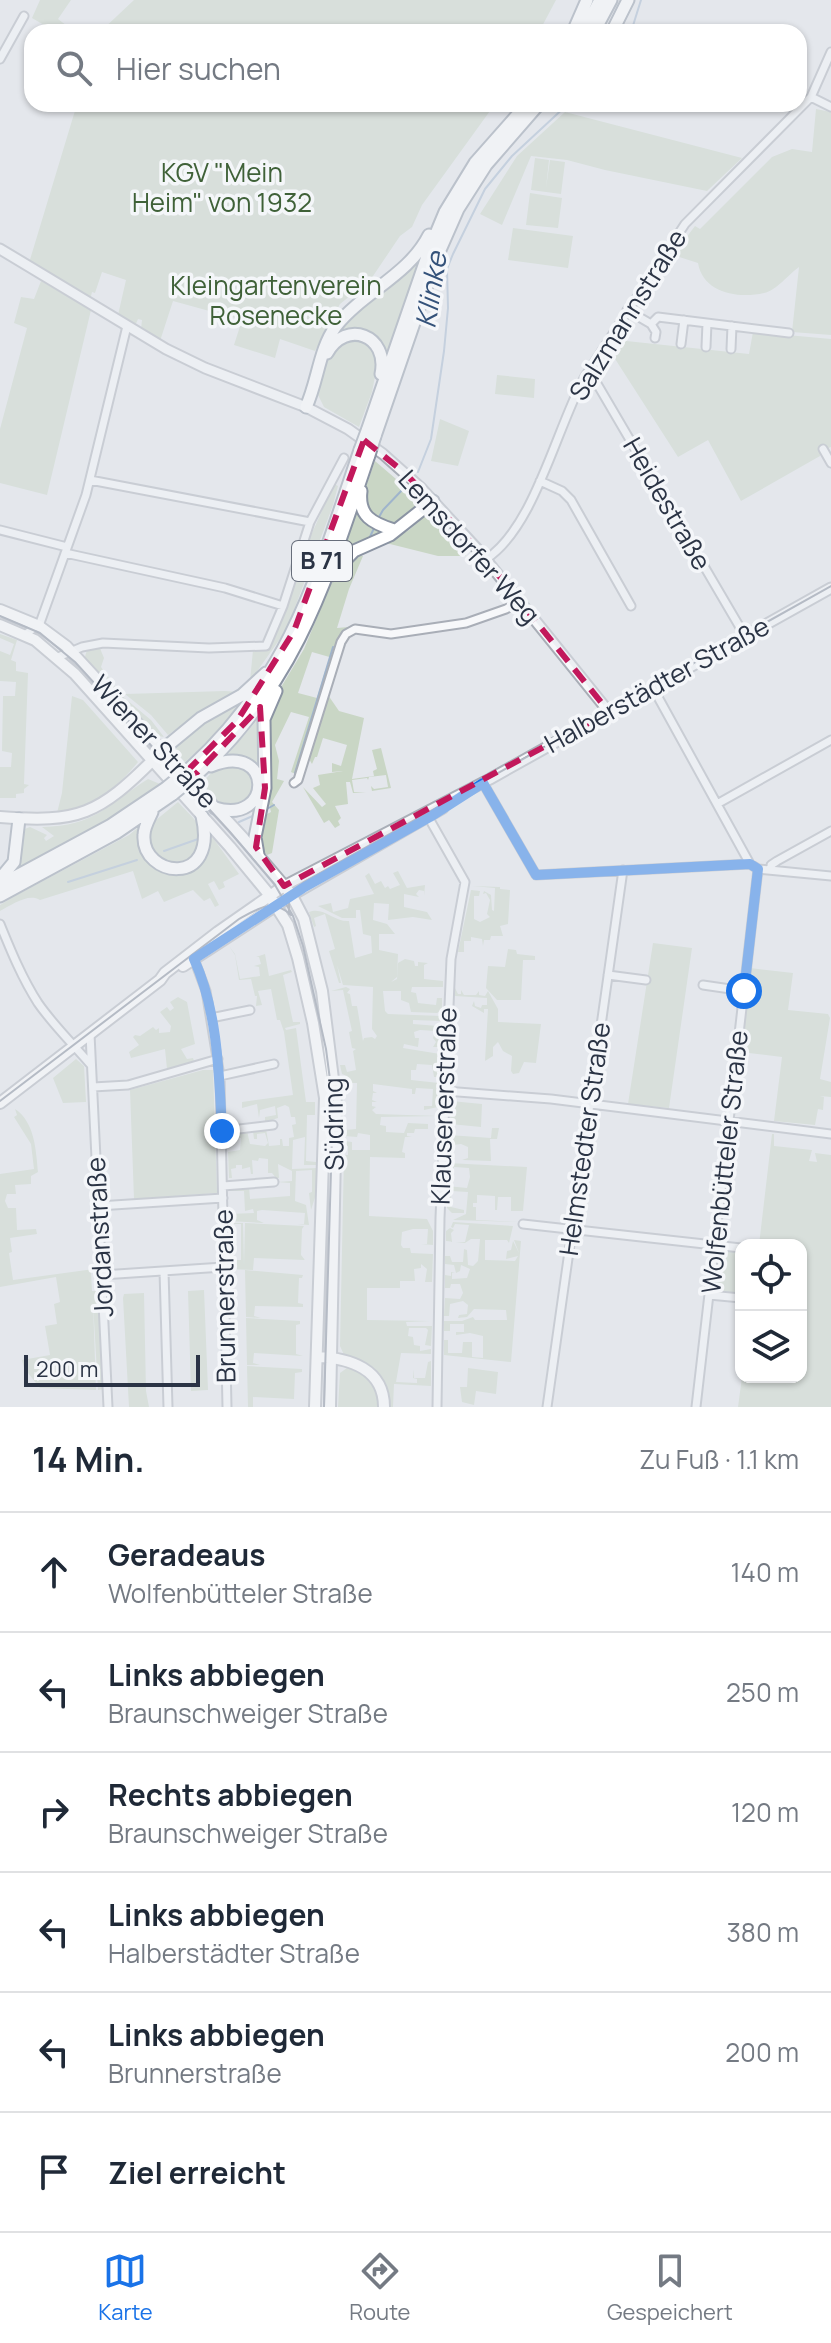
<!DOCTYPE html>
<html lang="de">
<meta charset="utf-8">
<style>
:root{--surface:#fff;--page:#f2f2f3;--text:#1f2937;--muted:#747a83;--line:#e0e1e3;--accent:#1a73e8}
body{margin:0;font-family:Manrope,sans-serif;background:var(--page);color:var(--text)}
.controls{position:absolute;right:24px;bottom:24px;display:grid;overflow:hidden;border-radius:16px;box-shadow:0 2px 6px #0004}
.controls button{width:72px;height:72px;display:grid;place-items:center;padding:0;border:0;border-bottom:2px solid var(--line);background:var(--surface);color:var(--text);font:40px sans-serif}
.scale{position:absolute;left:24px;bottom:20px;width:176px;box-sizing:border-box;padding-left:8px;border:4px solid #2b3445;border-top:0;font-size:22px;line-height:28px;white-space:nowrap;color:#2b3445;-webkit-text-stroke:6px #f4f6f9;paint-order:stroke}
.stop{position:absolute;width:24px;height:24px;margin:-18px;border:6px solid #1a73e8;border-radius:50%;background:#fff}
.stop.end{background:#1a73e8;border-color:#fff;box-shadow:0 2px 8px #0008}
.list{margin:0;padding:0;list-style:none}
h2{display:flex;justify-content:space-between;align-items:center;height:104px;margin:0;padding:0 32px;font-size:34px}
h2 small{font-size:26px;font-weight:400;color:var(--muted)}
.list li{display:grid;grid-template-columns:52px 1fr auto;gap:24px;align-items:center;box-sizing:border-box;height:120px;padding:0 32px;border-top:2px solid var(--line)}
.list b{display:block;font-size:30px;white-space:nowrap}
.list p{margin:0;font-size:26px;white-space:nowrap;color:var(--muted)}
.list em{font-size:26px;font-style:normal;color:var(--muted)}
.icon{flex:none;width:44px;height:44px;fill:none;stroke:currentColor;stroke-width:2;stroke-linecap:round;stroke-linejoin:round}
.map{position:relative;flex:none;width:831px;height:1407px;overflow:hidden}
.search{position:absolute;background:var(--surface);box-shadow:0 2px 6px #0004;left:24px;right:24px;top:24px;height:88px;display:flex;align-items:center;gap:20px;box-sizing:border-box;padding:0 28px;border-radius:24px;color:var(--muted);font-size:30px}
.sheet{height:824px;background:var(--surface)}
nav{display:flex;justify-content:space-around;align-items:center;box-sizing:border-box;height:112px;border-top:2px solid var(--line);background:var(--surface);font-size:22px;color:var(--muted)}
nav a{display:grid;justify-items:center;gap:4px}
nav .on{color:var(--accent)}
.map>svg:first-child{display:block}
.green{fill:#c9d6c5}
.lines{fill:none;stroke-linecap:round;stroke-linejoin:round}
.stream{stroke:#9fb4cc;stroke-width:2}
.minor-casing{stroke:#a9aeb7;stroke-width:11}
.tertiary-casing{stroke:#a9aeb7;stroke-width:13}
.secondary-casing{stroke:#a9aeb7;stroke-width:14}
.trunk-casing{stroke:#8b94a3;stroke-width:15}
.minor{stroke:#f7f8fa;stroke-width:7}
.tertiary{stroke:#f7f8fa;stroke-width:9}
.secondary{stroke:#fff;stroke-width:10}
.trunk{stroke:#fff;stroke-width:11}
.tram{stroke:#7d8696;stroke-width:2}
.trunk-bridge-casing{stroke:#8b94a3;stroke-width:15;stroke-linecap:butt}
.trunk-bridge{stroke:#fff;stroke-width:11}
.route{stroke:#1a73e8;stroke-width:10}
.marked{fill:none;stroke:#c2185b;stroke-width:6;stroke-dasharray:16 10;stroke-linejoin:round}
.labels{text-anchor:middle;stroke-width:7;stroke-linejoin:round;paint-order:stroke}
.shield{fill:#f4f6f9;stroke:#676e7b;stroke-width:2}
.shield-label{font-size:24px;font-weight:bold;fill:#2b3445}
.park-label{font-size:26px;fill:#3f6138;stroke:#f4f6f9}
.street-label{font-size:26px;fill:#2b3445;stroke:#f4f6f9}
.water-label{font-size:28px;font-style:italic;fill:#34527a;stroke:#f4f6f9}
</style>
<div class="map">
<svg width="831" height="1407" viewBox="0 0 831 1407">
<rect width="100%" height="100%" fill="#e4e7ec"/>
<path class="green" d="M40 0H71L58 19 75 32H56L32 18Z
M134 0H556L539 32H100Z
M77 104H495L422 205 412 227 400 236 371 279 340 304 315 351 280 339 275 358 234 345 242 320 173 301 160 341 141 329 142 320 138 319 135 326 118 315 126 280 102 272 95 293 92 292 90 300 29 263Z
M816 109 831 112V335L792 332 799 267C789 274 776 291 764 293 738 299 703 293 698 263L673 255 695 226 700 229 772 157 792 149 812 152Z
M565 112 742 158 707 191 605 170 567 160 531 156 502 225 480 214 517 156Z
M535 158 549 160 546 188 550 160 565 162 561 194 531 190Z
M530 193 562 198 558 228 526 225Z
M513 228 573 236 568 268 508 260Z
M425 248 391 350 384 349 374 338 336 337 341 326Z
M41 281 91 310 47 495 0 483V429L27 328 14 323 21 297 34 299Z
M753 332 831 339V447L820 451V456L741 501 708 440 678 457 610 351 617 340 749 354Z
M346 339 363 340 379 356 372 392 359 427 324 407 316 391 329 354Z
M497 375 535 379 534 398 495 394Z
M440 419 469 431 458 466 431 461Z
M375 461 417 497 420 506 389 531 360 541 345 553 343 551Z
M334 484 338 486 333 505 287 629 250 681 253 650 264 651 274 640 305 547 309 548 311 544 308 542Z
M426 515 430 517 466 556H438L386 543 409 530Z
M358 555 363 556 349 589 337 628 349 627 344 631 333 658 312 652 298 693 317 698 325 671 329 672 298 775 291 772 309 717 291 712 275 745 279 761 277 779 284 781 272 802 279 810 272 853 267 855 259 844 263 816 271 812 269 804 267 807V721L277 694 304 649 331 584 342 569Z
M0 634 17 640 11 660 16 662V671L28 673 24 784 29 785 24 789V793L16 794V798H0V767H11L12 753 2 751 3 696H15L16 682 0 681V651L10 655 14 644 0 638Z
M99 646 104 658 101 667 121 695 151 720 164 737 155 735 84 660 87 650Z
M225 691 239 692 197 714 168 735 151 715 125 694Z
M328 695 339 711 364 718 352 779 374 776 373 771 377 769 372 750 381 748 391 788 372 791 371 786 374 789 388 787 386 775 369 777 368 780 367 778 352 780 354 792H366L353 793 350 782H346L348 804 335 806 341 818 338 821 340 825 335 828 329 820 324 823 303 787 322 807 326 804 313 788 320 785 318 775 343 771 332 772V763L341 766 347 745 323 738 317 757H315L312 764 309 759Z
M72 696 83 700 138 762C117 788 90 809 57 813L62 793Z
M245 700 219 732 185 762 177 753 176 747C192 723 220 712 245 700Z
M260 717 259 740 262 778 248 760 227 755Z
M226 764 244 767 253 779V795L241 806H222L202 783 213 771Z
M148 779 160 784 121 815 14 872 22 830 30 827 47 835 44 838 46 841 54 836 42 827C95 826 107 805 148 779Z
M178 802C201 827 211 829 190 861L174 865 156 857 148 836 156 820Z
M141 825 140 839 171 871 205 856 210 839 213 838 239 874 223 882 225 887 219 890 214 881 208 884 219 905 215 907 210 898 204 901 193 890 164 902 158 891 142 899 133 871 40 900C28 893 12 905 0 911V905L13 897 129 835Z
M398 871 407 888 425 885 424 896V891L419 890 416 894 419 897 404 894V907L427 912 432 920 413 917 388 920 389 904 374 903 373 920 387 924 395 934H379V950L398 954 397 977 391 982 397 979 398 963 405 959 414 961 415 966H418V962L428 963 424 965V979L443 981V987H412L411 992 416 993 418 1003 436 1005 437 998H442V1010L437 1013 411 1012 409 1003 401 1000V991H383L385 1011 388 1014 442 1016 440 1021 413 1020V1024L438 1026 441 1029 440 1047H433L436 1042 433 1038 435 1031 420 1030 414 1032 415 1038H419L418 1047 404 1044 403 1048 440 1054 439 1077H434L432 1065 417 1064 416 1070H411V1080L439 1083 438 1107 424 1110V1106H432L433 1089 416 1088 415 1094H412V1089L373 1084V1091L377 1093H373L372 1100 377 1102H372V1106L376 1107 372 1110 376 1114 439 1116 381 1117 380 1125 386 1126V1132L404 1133 408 1123 428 1124V1129H415L414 1133H407V1136L412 1137H405L402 1152 405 1153V1158L370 1157 369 1216 427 1219 433 1231V1245L421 1244H427L428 1229H413L402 1232 401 1245 403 1248H410L411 1253 433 1254 432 1282H425L427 1269 421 1264V1268L414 1269 415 1281H400V1288H367V1320L431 1321 406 1322 407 1326H432L431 1346 425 1345 428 1330 426 1328H409L408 1336 413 1337 414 1345 420 1346V1351L431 1349V1354L401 1353 396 1382 417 1383V1379L413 1378V1369L414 1378H425L428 1362 431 1361V1386L394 1384 393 1407H389C387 1377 370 1366 344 1355L340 1346 344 1155H348V1146H345V1141L352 1142V1150H370V1135L358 1133 357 1137 345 1136V1130L356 1129 357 1083H348L347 1091H344L343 1080 347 1079V1076L342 1074 340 1065H345L347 1072 356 1070 353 1051 356 1049 352 1048 349 1032 352 1031 343 990 331 991 346 987 350 989 347 993 350 994 352 1006H357L363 1041 364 1038 372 1037 375 1039 377 1036 372 1029 373 987 343 985 337 965 341 983H339L329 951 335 949 325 914 314 918 316 926 314 927 309 912C323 906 334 922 349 921L355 958 372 953 371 936 363 934 360 910H356V918H342L318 906 331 903 333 912 348 908 350 899 374 894 365 876 369 873 375 884 381 881 385 888 388 886 390 889 400 885 393 873Z
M472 886 500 887V889L510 890 508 924 500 926 503 936H491L490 940H484L483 946 482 939 471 937V941H464V952H458L471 890 480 891 479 896H474V919L480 922 490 917 487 914 490 900 486 893 483 894 484 891 491 895 492 910 494 911 495 888Z
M653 943 692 948 669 1108 628 1104Z
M229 946 235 954 240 979 260 976 259 967 254 966 261 964 259 957H256L265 954 269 976 291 970 292 972 283 975 293 1022H300V1024L285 1028 286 1030 296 1028 306 1102H315V1115H307L306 1161 316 1162V1165H304L305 1137 293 1140 292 1169 318 1168 317 1191 311 1210 309 1193 312 1192V1170L296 1171 295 1201 306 1205 309 1225 297 1224H304L305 1213 262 1210 257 1211V1220L264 1223 229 1221V1214L254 1213 253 1209 245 1211 244 1191H229L230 1189 249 1187 250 1199 290 1196V1183L277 1182 292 1181V1171L278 1164 279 1178H276L272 1173H268V1159L259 1158 258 1161 252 1160 253 1174H251L250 1167 242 1169V1165H236V1168L231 1169 232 1178H229L228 1152 240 1150 241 1138H228V1134L247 1131 250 1144 265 1146 268 1143 265 1133 257 1134V1139H254L253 1131 266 1129 269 1146 280 1145V1139H282L283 1146H289V1138L294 1137 292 1125 296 1124 295 1117H291L289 1107 285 1105 277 1108 278 1118 265 1122V1117L276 1115 275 1106 260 1110 259 1118 257 1104 242 1108V1102L293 1095 284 1032 280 1020H277L271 989 258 991 262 1005 256 1006 257 996H255L251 979 239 980 235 955Z
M508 949 516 950 517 954 535 956V960H523L521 1000H497L486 988 488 966 505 967Z
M750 968 793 973 788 1010 828 1014 830 1018 820 1079 831 1082V1097L820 1096 824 1097 823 1110 818 1109 815 1125 774 1121 782 1057 740 1052Z
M455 988 458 994H461V990L464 995H476L479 991V995L485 996 488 991 498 1009V1022L541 1024 536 1063 524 1062 519 1073 513 1074 511 1071 512 1056 503 1051 498 1042 493 1047V1056L485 1061 488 1009H484V1013L472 1006 474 1001 475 1006 481 1008 482 1005H487V998L455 996Z
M178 997 187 1002 195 1044 181 1049 187 1059 193 1058 194 1061 167 1069 165 1049 131 1058 129 1052 139 1045 133 1037 135 1035 140 1036 153 1027 156 1030 159 1028V1033L170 1032 171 1026 160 1012 167 1007 170 1011 174 1008 170 1002Z
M76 1059 84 1066 86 1102 63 1103 53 1078Z
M203 1070H213L217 1193 134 1199 130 1090Z
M451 1101 482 1104 481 1127 450 1124Z
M15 1109C35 1122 36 1151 38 1172L31 1176V1184L15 1185 16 1194H7L5 1201 8 1208H16L17 1230 36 1229 37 1234 10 1238 12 1252 9 1253 13 1280 94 1269 91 1272 92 1291H99L104 1389 98 1390 93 1303 96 1390 40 1388 24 1368 22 1360 50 1355 45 1326 57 1324 54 1304 60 1302 56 1277 0 1287V1174L34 1169 31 1144 14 1117 17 1115Z
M492 1128H499L497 1139H490L491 1161 462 1160 468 1158V1147L461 1144 453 1145 452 1154 449 1155V1135L491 1138Z
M772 1134H774V1146L812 1150 809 1161 817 1162 815 1153 831 1155V1407H738L742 1377H801V1245H759Z
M448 1163 527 1167 523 1211H511V1197H498L497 1210H495V1196L477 1195V1203H473V1207H476V1220L520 1222 453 1220 466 1214 468 1192 451 1191V1207L464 1210V1213H452L447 1208V1186L467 1188 470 1177 469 1168 454 1167 453 1173H448Z
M453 1222 513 1226 509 1243 507 1240H485V1260L515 1261 518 1256 506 1259 507 1251 511 1250 513 1241 519 1253 514 1240 521 1241 511 1362 444 1355V1340H448V1353H462L463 1342H472V1357L483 1358V1336L470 1333 456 1335V1332H464V1324H450V1331H444V1321H462L473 1317 475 1320H507L506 1310 474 1309 467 1317 458 1318 459 1315 467 1314 468 1305 463 1301 450 1304 449 1316H444L445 1298 460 1299 463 1293 460 1284H451L450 1288H445V1275L451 1276V1272L455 1273H452V1279L467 1278 470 1269 461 1265 460 1271 456 1273 454 1265 445 1264V1256H450L452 1262H463L464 1249 467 1250 468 1265 473 1266 478 1261 480 1239H471L465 1243 446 1241V1231L450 1228 454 1230 451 1233 452 1242H465L469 1225 455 1224 453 1228 451 1227Z
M229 1223H243L244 1265 245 1223 304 1226 302 1229 301 1255 305 1260 254 1258 253 1270 229 1269 228 1253H232V1260H241V1224H232V1233H229Z
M720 1249 741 1251V1295L715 1291Z
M245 1270 303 1275 302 1278H299L298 1303 303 1304V1307L255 1306 254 1316 261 1318 246 1317Z
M204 1290 208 1390 191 1391 188 1291Z
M144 1293 146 1391 149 1407H129L123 1298 124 1294Z
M246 1318 300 1321V1324L296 1325V1354L303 1356 254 1353 253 1363 260 1365H247Z
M247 1366 302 1369V1372L295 1373 294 1399 253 1397V1407H248Z
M347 1368C367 1374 377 1386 378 1407H338L340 1373Z
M468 1368 498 1372 496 1394 476 1391 474 1405 462 1402 460 1387H467Z"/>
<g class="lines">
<path class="stream" d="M631 32 641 0
M418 472 431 439 444 351 448 308 447 269 453 254 485 189 512 156 568 104
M379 517 383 510 404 488
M369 539 375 526
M295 773 333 647
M265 810 274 805
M239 822 255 815
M164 851 201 838
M68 882 137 860"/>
<defs>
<path id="minor" d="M0 59 24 16
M811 97 831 107
M627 310 651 324 658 317 789 333
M651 324 656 332 655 338
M681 344 684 320
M706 347 707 323
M731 349 732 326
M587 374 596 382 745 636
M823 449 831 463
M90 480 310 522
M540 481 562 491 571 500 631 606
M0 530 67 547
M65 553 225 588 283 606
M486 559C534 528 556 430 584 378L685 224 811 97 831 52
M25 635 40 623 86 495 127 326
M58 657 82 647 103 643 209 648 266 646 283 606 310 522 344 458
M653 688 750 864
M294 783 298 780 341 642 346 634 355 629 391 634 466 623 506 609 520 601
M483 783 536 875 750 864 758 869 831 876
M717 804 831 740
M426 813 465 882 451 959 440 1218 437 1407
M771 870V865L777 861 831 831
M0 924C11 951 22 978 38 1003 54 1026 73 1044 91 1065
M194 959 206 991 220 1076 227 1407
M608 975 646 980
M703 985 744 991
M211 1018 250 1010
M90 1034 108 1407
M220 1076 274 1064
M93 1087 128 1085 218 1059
M445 1091 551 1099 831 1134
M222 1131 273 1125
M223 1186 274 1182
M98 1206 223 1198
M523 1224 741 1248
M164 1271 168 1407
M102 1275 223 1267
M709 1295 741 1298
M547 1407 623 870
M696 1407 758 869"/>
<path id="tertiary" d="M0 249 166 349 205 368 306 407 348 429 383 454 420 487 479 551 609 712
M284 886 490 779 831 588
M292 895 443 808"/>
<path id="secondary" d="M0 610 39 626 66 646 244 839 291 894 304 919 322 991 336 1103 330 1407
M0 625 35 640 75 674 230 847 267 892 288 925 298 958 313 1023 325 1098 315 1407
M0 817C79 823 98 815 155 758
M183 966 292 895
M0 1103 160 980 165 973 218 932 284 886
M317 1357C350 1358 384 1369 384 1407"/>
<path id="trunk" d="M573 32 587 0
M583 32 600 0
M594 32 611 0
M612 32 628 0
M327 353C346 319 389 335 381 374
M306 407C318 381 319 349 336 326 363 292 409 275 429 235
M367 431 430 248 445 212 475 163 527 104
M375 436 436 259 458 209 486 165 539 104
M361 491C358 516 372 523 394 530
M331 575 354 551 390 535 433 501
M161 751 201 718 242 695 266 673
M211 766C274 740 274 826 215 808
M189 769C290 678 318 574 360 450
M195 776C297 683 326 582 369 455
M152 812C149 819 144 827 144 835 141 877 219 889 202 816
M258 855 255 837 265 788 264 719 276 691
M0 879 14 862 19 819
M0 885 111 825 166 788
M0 896 116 833 173 794"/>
</defs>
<use href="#minor" class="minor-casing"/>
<use href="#tertiary" class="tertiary-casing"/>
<use href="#secondary" class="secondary-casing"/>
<use href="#trunk" class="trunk-casing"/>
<use href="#minor" class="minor"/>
<use href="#tertiary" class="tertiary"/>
<use href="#secondary" class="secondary"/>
<use href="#trunk" class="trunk"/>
<path class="tram" d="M0 616 40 633 75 662 230 832 275 885 293 916 303 946 326 1049 333 1103 324 1407
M289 914V897L304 882 831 586
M0 1101 239 919C257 909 274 898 291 915"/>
<defs>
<path id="trunk-bridge" d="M360 450 367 431
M369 455 375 436
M166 788 189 769
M173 794 195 776"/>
</defs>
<use href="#trunk-bridge" class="trunk-bridge-casing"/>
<use href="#trunk-bridge" class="trunk-bridge"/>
</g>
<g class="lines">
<path class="route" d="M222 1131C219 1074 218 1012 194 959L303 888 430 817 483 783 536 875 750 864 758 869 744 991"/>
</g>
<path d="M0 0H831V1407H0ZM364 440 405 473 479 551 609 712 284 886 256 847 265 788 260 707 189 781 183 775 237 721 294 631Z" fill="#e4e7ec" fill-opacity=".55" fill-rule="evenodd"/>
<path class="marked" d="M364 440 405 473 479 551 609 712 284 886 256 847 265 788 260 707 189 781 183 775 237 721 294 631Z"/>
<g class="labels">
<rect class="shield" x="292" y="541" width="60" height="40" rx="6"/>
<g class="shield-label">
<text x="322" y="569">B 71</text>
</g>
<g class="park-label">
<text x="222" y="182">KGV "Mein<tspan x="222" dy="30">Heim" von 1932</tspan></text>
<text x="276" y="295">Kleingartenverein<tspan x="276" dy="30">Rosenecke</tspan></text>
</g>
<g class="street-label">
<text transform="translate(628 315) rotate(-58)" y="9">Salzmannstraße</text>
<text transform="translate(667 504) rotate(60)" y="9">Heidestraße</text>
<text transform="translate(469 547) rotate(48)" y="9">Lemsdorfer Weg</text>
<text transform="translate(657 685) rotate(-29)" y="9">Halberstädter Straße</text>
<text transform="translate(154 742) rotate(47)" y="9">Wiener Straße</text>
<text transform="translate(444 1106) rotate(-88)" y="9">Klausenerstraße</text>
<text transform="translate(334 1124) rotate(-91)" y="9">Südring</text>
<text transform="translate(585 1139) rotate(-82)" y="9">Helmstedter Straße</text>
<text transform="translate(725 1162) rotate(-84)" y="9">Wolfenbütteler Straße</text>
<text transform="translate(100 1237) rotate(-93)" y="9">Jordanstraße</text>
<text transform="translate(225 1296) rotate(-91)" y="9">Brunnerstraße</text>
</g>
<g class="water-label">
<text transform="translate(431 290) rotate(-81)" y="10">Klinke</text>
</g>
</g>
</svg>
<div class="controls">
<button><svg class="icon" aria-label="locate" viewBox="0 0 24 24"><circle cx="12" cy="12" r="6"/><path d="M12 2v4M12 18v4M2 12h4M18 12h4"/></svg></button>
<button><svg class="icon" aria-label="layers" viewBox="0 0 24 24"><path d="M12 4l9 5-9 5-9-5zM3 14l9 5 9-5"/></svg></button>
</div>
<div class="scale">200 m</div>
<div class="stop" style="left:744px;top:991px"></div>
<div class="stop end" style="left:222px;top:1131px"></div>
<div class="search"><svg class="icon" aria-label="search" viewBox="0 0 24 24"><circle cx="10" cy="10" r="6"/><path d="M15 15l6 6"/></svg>Hier suchen</div>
</div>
<section class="sheet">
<h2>14 Min.<small>Zu Fuß · 1.1 km</small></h2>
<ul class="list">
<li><svg class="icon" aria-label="ahead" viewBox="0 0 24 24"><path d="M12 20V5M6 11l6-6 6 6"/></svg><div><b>Geradeaus</b><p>Wolfenbütteler Straße</p></div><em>140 m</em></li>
<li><svg class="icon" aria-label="left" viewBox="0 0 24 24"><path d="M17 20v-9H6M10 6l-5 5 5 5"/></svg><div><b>Links abbiegen</b><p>Braunschweiger Straße</p></div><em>250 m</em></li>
<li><svg class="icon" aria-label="right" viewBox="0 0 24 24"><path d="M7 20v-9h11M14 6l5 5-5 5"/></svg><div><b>Rechts abbiegen</b><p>Braunschweiger Straße</p></div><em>120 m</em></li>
<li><svg class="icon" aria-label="left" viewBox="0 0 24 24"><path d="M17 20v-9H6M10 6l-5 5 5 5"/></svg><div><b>Links abbiegen</b><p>Halberstädter Straße</p></div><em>380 m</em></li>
<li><svg class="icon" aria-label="left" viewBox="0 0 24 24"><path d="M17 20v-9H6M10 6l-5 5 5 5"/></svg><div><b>Links abbiegen</b><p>Brunnerstraße</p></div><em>200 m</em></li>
<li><svg class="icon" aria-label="arrive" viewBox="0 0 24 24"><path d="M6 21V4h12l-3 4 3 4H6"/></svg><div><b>Ziel erreicht</b></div></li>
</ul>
</section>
<nav>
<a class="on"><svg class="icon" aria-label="map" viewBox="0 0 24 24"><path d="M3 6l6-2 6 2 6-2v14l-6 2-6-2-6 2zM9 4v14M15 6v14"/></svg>Karte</a>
<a><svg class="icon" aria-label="directions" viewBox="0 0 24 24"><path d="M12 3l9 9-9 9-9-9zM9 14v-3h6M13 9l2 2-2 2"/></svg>Route</a>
<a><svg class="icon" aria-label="saved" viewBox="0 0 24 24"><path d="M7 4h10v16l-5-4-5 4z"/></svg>Gespeichert</a>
</nav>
